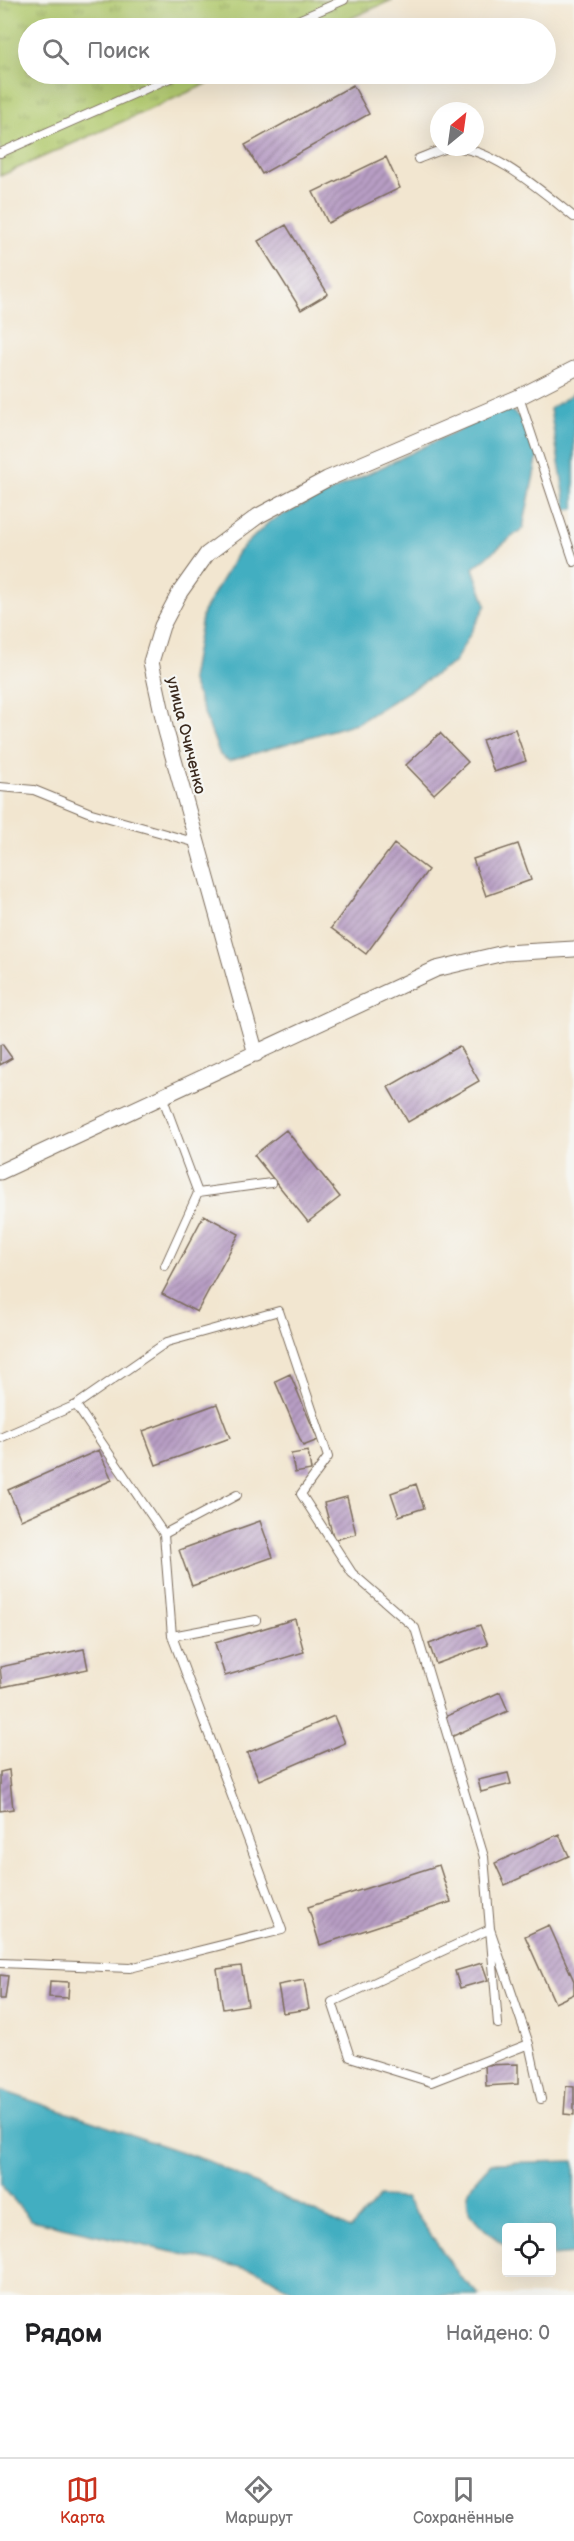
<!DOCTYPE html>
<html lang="ru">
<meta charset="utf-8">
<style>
:root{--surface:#fff;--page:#f2f2f2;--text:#202124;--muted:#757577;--line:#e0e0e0;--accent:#c8321e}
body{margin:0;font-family:"Balsamiq Sans",sans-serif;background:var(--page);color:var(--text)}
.controls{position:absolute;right:18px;bottom:18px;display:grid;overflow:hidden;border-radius:6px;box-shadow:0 6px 24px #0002}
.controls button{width:54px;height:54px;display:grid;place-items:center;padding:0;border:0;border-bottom:2px solid var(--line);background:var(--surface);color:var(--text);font:30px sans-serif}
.compass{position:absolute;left:430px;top:102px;width:54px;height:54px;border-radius:50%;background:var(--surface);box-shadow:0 6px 24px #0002;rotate:29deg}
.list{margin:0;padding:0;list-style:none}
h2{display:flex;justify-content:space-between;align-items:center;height:78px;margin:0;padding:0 24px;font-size:26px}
h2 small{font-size:20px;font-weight:400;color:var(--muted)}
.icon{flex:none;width:33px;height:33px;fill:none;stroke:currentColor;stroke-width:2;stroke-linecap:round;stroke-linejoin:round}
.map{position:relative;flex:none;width:574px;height:2295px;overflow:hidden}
.search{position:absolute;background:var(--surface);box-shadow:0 6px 24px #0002;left:18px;right:18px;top:18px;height:66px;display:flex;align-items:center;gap:15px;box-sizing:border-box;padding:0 21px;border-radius:33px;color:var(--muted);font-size:22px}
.sheet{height:162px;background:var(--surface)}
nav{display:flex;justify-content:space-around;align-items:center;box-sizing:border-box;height:84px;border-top:2px solid var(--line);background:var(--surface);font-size:16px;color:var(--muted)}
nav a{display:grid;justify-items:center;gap:3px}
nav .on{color:var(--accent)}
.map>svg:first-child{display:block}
.grass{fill:url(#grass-tufts);stroke:#767a46;stroke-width:1.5}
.water{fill:#42aec1;stroke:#3e6c70;stroke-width:1.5}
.building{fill:url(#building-hatch)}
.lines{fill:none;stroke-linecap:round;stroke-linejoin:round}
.lane-casing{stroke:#7b6c5c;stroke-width:10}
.street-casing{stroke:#7b6c5c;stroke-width:17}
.lane{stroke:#fff;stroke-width:8}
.street{stroke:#fff;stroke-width:15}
.labels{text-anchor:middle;stroke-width:4.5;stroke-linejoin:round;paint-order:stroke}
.street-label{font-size:16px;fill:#3b2a1e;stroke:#f6f6f2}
</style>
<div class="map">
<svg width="574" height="2295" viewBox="0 0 574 2295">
<defs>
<pattern id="grass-tufts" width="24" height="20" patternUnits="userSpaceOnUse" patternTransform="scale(1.5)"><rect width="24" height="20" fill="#b2ca6f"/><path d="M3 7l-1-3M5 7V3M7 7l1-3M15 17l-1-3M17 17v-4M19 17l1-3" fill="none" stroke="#92a45b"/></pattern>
<pattern id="building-hatch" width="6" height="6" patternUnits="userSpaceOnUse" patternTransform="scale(1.5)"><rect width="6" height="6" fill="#b89ec5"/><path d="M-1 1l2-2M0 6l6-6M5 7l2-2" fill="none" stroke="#97819f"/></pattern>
</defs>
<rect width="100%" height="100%" fill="#f6f6f2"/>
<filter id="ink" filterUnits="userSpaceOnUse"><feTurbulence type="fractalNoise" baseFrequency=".0167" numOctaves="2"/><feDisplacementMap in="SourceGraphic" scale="12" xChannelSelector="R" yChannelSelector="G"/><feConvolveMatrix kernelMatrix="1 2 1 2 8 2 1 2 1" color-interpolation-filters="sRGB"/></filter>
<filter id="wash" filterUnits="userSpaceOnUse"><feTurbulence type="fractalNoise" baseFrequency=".008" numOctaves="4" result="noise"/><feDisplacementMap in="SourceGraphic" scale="24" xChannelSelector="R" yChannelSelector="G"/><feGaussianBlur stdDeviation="1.35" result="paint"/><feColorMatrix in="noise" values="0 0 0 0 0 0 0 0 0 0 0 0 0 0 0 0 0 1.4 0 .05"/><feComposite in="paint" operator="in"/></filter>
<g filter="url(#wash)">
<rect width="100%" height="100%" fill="#f2e6d0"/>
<path class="grass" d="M0 0H392L329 28H28V74H229L0 176Z"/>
<path class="water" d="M574 393V509L567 510 550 409Z
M506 407 522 419 538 455 523 528 473 568 486 605 454 663 359 722 229 761 220 755 191 679 203 612 238 552 270 521Z
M0 2090 208 2161 350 2229 380 2197 405 2198 461 2278 480 2295H298L261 2272 31 2220 0 2184Z
M574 2161V2254L552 2256V2228H506V2246C489 2233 455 2212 472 2185 477 2177 485 2170 491 2163Z"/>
<g id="blocks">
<path class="building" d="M353 85 369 114 262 174 245 145Z
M386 157 400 188 328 223 313 192Z
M286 225 328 294 301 310 258 241Z
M515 729 526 761 494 772 482 740Z
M440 733 468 762 434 794 406 765Z
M394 844 428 870 366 954 331 928Z
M518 844 531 880 486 896 473 859Z
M2 1044 12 1058 0 1065V1045Z
M459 1046 479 1081 408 1122 388 1087Z
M286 1130 340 1197 308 1222 254 1155Z
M204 1215 239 1234 197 1312 162 1294Z
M290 1374 318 1440 303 1446 275 1381Z
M217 1404 230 1438 156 1465 143 1431Z
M99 1450 112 1480 21 1520 8 1490Z
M308 1451 311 1470 295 1473 291 1454Z
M416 1484 424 1508 399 1516 391 1493Z
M347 1497 356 1534 334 1540 324 1503Z
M260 1521 273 1557 192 1586 179 1550Z
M295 1619 304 1652 225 1676 215 1643Z
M480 1625 488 1645 436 1664 429 1644Z
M84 1649 88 1669 2 1687 0 1667Z
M500 1692 508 1711 451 1737 443 1718Z
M334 1716 345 1743 259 1780 247 1753Z
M9 1770 13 1809 0 1811V1772Z
M508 1773 511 1784 481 1792 478 1780Z
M559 1834 569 1856 505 1885 495 1863Z
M439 1865 451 1902 320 1945 308 1907Z
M549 1925 574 1981V1994L555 2003 525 1936Z
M482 1963 488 1980 460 1988 455 1971Z
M241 1966 248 2005 223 2009 217 1969Z
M0 1975 8 1976 5 1999H0Z
M304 1980 309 2009 283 2013 278 1985Z
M50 1981 69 1982 68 1998 49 1997Z
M518 2064V2084L486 2086 485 2065Z
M566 2086 574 2087V2115L564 2114Z"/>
</g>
</g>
<g filter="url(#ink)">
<use href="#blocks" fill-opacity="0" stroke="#7b6c5c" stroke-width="1.5"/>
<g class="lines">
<defs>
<path id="lane" d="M280 28 344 0
M0 153 179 74
M418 159C428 155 439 150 449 148 488 143 545 194 574 217
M519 397 574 562
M0 787 34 790 88 812 197 843
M162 1096 198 1193 165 1266
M198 1193 271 1183
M76 1405 164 1534 237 1495
M0 1438 76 1405 167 1342 279 1311 328 1457 301 1494 352 1573 415 1628 484 1857 498 2024
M164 1534 172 1636 256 1620
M490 1929 529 2044 431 2082 350 2057 332 2002Z
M0 1963 130 1968 282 1930 172 1636
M529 2044 541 2099"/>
<path id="street" d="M256 1054 166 731 151 662 162 626 180 592 207 554 258 516 327 479 519 397 574 369
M0 1172 436 969 504 953 574 949"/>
</defs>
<use href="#lane" class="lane-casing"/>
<use href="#street" class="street-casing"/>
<use href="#lane" class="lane"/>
<use href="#street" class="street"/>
</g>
</g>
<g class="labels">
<g class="street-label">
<text transform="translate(187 735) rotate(76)" y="6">улица Очиченко</text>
</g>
</g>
</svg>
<div class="controls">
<button><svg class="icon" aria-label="locate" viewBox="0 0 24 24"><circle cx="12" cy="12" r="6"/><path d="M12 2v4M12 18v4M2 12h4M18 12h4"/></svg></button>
</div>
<svg class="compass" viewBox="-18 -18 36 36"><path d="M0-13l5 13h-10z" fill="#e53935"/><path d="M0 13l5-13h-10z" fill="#757577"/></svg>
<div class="search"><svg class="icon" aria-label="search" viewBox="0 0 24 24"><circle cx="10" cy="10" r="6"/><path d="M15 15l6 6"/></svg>Поиск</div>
</div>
<section class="sheet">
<h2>Рядом<small>Найдено: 0</small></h2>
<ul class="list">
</ul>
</section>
<nav>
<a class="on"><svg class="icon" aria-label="map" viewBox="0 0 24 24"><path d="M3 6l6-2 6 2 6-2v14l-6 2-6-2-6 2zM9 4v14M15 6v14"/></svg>Карта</a>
<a><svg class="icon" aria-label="directions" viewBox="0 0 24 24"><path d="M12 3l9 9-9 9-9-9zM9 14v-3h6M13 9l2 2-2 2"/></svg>Маршрут</a>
<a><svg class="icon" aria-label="saved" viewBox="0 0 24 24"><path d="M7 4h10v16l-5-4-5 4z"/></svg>Сохранённые</a>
</nav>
